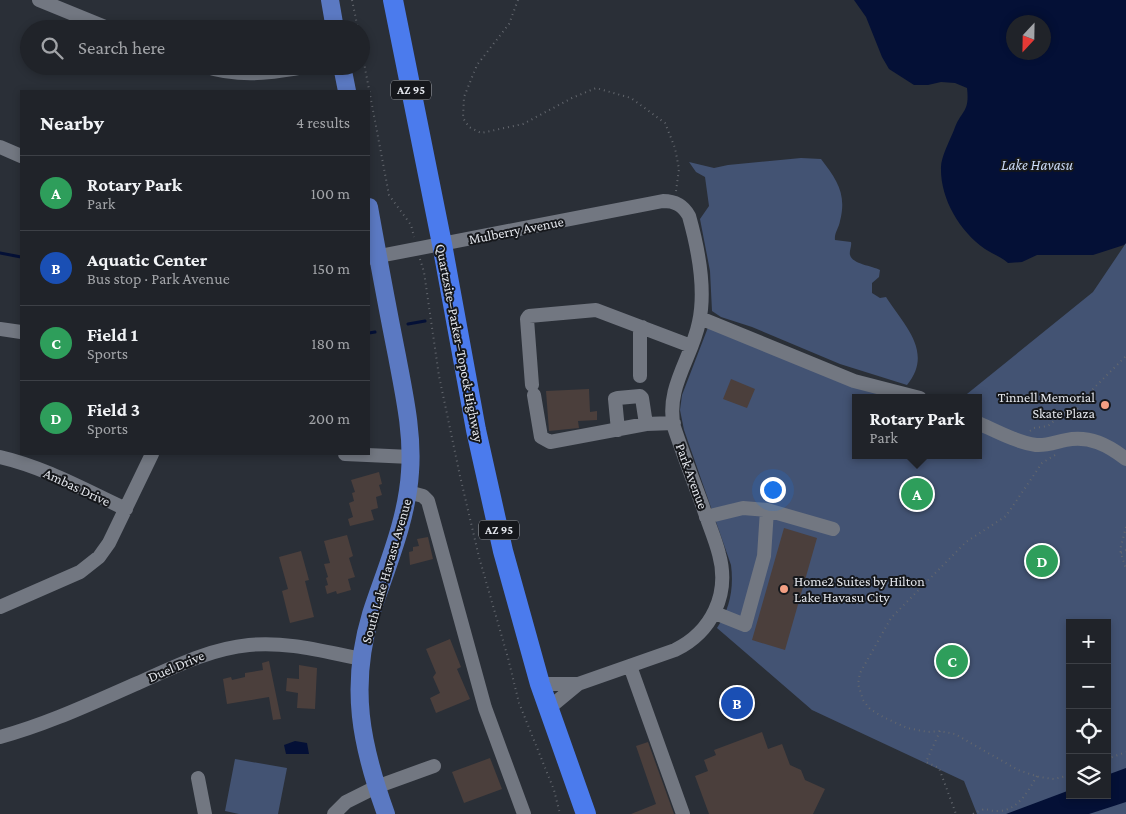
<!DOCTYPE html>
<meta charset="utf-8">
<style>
:root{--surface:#202329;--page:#2d2f35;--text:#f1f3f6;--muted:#a2a4a8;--line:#3d4046;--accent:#bca0f2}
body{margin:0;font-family:"Crimson Pro",serif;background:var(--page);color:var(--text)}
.controls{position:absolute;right:15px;bottom:15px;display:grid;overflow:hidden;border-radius:0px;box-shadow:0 2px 8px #0003}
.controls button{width:45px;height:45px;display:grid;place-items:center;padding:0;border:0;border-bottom:1px solid var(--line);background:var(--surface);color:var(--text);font:25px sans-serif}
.compass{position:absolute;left:1006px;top:15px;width:45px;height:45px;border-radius:50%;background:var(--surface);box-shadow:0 2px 8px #0003;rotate:202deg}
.you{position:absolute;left:772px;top:489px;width:18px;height:18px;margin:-12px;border:4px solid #fff;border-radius:50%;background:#1a73e8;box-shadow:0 0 0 8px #1a73e833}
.badge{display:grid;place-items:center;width:32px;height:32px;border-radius:50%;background:var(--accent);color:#fff;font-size:16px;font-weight:700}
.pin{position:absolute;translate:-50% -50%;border:2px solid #fff;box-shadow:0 1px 5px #0006}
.popup{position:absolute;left:852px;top:394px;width:130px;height:65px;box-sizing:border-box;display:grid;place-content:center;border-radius:0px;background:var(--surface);filter:drop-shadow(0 1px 4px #0005);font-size:16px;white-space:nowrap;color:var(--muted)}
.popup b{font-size:19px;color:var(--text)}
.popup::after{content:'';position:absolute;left:50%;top:100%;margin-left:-10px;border:10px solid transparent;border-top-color:var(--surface)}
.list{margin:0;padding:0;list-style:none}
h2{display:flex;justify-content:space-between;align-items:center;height:65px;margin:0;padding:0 20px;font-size:21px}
h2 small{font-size:16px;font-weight:400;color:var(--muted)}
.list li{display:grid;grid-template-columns:32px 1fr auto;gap:15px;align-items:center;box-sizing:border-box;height:75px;padding:0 20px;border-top:1px solid var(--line)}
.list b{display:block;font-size:19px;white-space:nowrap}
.list p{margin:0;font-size:16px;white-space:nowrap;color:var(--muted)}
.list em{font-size:16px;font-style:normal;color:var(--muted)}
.icon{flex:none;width:28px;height:28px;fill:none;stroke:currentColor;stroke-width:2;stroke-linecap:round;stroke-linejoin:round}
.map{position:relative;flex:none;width:1126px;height:814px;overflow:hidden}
.search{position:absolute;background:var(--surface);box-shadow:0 2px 8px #0003;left:20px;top:20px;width:350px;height:55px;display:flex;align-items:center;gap:12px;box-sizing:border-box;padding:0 18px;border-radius:28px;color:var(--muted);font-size:19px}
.panel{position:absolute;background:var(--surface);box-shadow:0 2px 8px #0003;left:20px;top:90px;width:350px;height:365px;border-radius:0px}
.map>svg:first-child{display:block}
.green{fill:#435373;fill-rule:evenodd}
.water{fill:#041036;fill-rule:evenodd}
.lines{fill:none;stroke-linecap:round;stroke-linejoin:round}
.stream{stroke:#041036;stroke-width:3}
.building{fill:#4b3f3c}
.path{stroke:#63676e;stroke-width:2;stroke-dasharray:1 4;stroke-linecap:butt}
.minor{stroke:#727781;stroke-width:14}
.major{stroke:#5b79c2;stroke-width:18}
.highway{stroke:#4b7bed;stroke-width:20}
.poi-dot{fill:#f39f83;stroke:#15171b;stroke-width:2}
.labels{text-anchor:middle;stroke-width:4;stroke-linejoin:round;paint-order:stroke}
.shield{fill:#15171b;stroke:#a5a8ad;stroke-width:1}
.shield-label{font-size:12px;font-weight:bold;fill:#e3e6ec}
.street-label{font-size:14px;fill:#e3e6ec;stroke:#15171b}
.poi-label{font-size:14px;fill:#e3e6ec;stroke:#15171b;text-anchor:end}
.water-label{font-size:15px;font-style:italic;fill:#cad9f5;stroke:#15171b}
</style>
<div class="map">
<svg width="1126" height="814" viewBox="0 0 1126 814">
<rect width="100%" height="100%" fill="#2a2f37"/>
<path class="green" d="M801 158 821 159C837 180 847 194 840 221 839 228 834 233 835 240L851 242C852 246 849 251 850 255 852 264 873 266 880 270L879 277 872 283V293L880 298 886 297C904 325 934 352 907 385L840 364 752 327 721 317 712 311 710 271 700 219 709 206 705 177 696 172 689 162 714 168 728 165Z
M1126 243V814H977L964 781 812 710 717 628C730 609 734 588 731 565L684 430 680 410 682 395 712 317 855 375 935 398H856V455H978V398H962L1093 292ZM1070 623H1107V795H1070Z
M235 759 287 768 278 814H239L225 811Z"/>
<path class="water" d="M854 0H1126V243L1124 245 1093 255H1037L1022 262 1008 263C1001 257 993 254 985 249 959 231 940 198 941 167 941 157 950 140 954 130 961 110 970 113 967 88L955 83 941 82 928 85H914L889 69 882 57 866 17ZM1014 22H1044V52H1014Z
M295 741 307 743 309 754H286L284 745Z
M1126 768V802L1089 814H1006L1070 790V795H1107V775Z"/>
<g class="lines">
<path class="stream" d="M0 253 21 257
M408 324 425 321
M369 333 375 332"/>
</g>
<path class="building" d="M731 379 755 389 747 408 723 399Z
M589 389 590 412 597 411V420L578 421 579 428 549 431 546 391Z
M379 472 382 484 379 485 382 495 376 497 378 508 371 510 374 520 350 526 348 519 353 517 349 503 354 501 352 493 355 492 351 480Z
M784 528 817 538 785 650 752 640Z
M347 535 353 556 349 558 355 577 348 579 351 590 337 594 336 591 327 594 325 586 328 585 326 578 328 577 324 564 330 563 324 541Z
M428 537 433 559 410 565 409 552 413 551V547L419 546 417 539Z
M301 551 309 580 305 581 314 617 290 623 282 591 288 589 279 557Z
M450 639 461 667 457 669 470 699 436 713 430 698 440 693 433 677 436 673 426 649Z
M269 661 281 719 273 720 269 697 227 704 223 679 231 677 232 680 245 677V673L263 670 262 663Z
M299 665 317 668 315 709 297 708 298 693 286 691 287 678 299 679Z
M762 732 768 749 782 744 790 765 801 770 805 780 825 789 813 814H709L695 776 708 771 704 760 716 755 714 750Z
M648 742 674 814H631L656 804 636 746Z
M490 758 502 789 464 803 452 772Z"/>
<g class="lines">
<path class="path" d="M352 0 358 29
M518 0 509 24 477 65 464 97 463 118 469 127 481 133 523 124 572 98 596 88 631 98 665 123 675 148 679 169 676 191
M361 47 389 195 411 225 414 237
M420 259 424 272 439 376 460 476 479 557 508 658 519 703 554 790 560 814
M1030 431 1034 428 1048 426 1066 411H1076L1083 399 1126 356
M1055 455 1042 463 1006 516 966 542 891 618 860 673 858 684 863 700 870 709 883 717 907 728 928 732 940 731 955 734 1018 770 1039 777 1054 779 1070 775
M1126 527 1120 550 1126 569
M1121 553 1126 550
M940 731 926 762 939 768 956 814
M1107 759 1126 752
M973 814C989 805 985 812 1000 811 1019 809 1028 791 1037 776"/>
<path class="minor" d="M39 0 110 29
M204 66C240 78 274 73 310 66
M0 147 21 156
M369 258 663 201C675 201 683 205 689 216 698 248 706 290 699 322 692 358 665 388 674 427 683 454 693 480 703 507 708 523 715 538 719 554 730 594 712 632 675 650L578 684H540
M700 318 854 381 920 398
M0 329 21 332
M640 376V333L642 327
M532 385 527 319 529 316 596 310 691 346
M534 395 541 437 550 442 646 424 674 423
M978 423C996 431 1016 442 1036 445 1046 446 1056 442 1066 440 1089 435 1108 445 1126 459
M618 430 615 399 618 398 640 396 642 398 646 424
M345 454 411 457
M0 457C44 467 85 490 126 509
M408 492 423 496 428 501 485 708 524 814
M706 517 743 508 767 510
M0 607 80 572 99 557 109 543 152 454
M715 613 745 625 764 556 767 510 833 529
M630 666 683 814
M549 708 578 684
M0 737C48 724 92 703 138 683 174 667 209 649 249 645 287 641 325 652 362 659
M198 778 205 814
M334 814 346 802 376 787 434 766"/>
<path class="major" d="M330 0 335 29
M342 66 347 91
M369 207C378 257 387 306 397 356 404 394 413 433 410 472 407 521 386 568 371 614 349 687 361 745 386 814"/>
<path class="highway" d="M393 0 442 244 476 430 503 551 540 684 586 814"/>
</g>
<g class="poi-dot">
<circle cx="1105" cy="405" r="5"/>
<circle cx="784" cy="589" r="5"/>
</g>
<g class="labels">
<g class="shield">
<rect x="391" y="80.5" width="40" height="19" rx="4"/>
<rect x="479" y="520.5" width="40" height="19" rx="4"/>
</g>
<g class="shield-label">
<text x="411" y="94">AZ 95</text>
<text x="499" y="534">AZ 95</text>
</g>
<g class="street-label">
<text transform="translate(516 230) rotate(-11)" y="5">Mulberry Avenue</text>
<text transform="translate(460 343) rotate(79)" y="5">Quartzsite–Parker–Topock Highway</text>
<text transform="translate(692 476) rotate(70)" y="5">Park Avenue</text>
<text transform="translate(77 487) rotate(25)" y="5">Ambas Drive</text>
<text transform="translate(386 571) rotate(-74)" y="5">South Lake Havasu Avenue</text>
<text transform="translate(176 666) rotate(-23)" y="5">Duel Drive</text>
</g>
<g class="poi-label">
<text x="1095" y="402">Tinnell Memorial<tspan x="1095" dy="16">Skate Plaza</tspan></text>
<text x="794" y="586" text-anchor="start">Home2 Suites by Hilton<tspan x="794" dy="16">Lake Havasu City</tspan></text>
</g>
<g class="water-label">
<text x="1037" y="170">Lake Havasu</text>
</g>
</g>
</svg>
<div class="controls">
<button>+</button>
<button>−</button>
<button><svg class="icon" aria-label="locate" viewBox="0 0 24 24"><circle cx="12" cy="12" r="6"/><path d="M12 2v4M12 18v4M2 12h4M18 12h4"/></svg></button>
<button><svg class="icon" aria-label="layers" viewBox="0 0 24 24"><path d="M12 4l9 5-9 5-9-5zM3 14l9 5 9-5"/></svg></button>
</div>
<svg class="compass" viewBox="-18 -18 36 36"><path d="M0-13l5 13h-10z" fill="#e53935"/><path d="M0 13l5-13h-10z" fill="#a2a4a8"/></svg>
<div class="you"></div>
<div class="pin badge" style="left:917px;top:494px;background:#2e9e5b">A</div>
<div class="popup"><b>Rotary Park</b>Park</div>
<div class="pin badge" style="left:737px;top:703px;background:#1a4fb4">B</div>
<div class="pin badge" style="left:952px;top:661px;background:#2e9e5b">C</div>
<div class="pin badge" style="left:1042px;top:561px;background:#2e9e5b">D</div>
<div class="search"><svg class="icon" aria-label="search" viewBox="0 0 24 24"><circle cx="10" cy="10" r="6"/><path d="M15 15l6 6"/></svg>Search here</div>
<section class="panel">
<h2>Nearby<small>4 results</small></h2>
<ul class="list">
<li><span class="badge" style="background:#2e9e5b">A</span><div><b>Rotary Park</b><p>Park</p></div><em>100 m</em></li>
<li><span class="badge" style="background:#1a4fb4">B</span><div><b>Aquatic Center</b><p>Bus stop · Park Avenue</p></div><em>150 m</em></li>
<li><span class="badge" style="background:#2e9e5b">C</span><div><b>Field 1</b><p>Sports</p></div><em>180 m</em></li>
<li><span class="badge" style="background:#2e9e5b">D</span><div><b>Field 3</b><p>Sports</p></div><em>200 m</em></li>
</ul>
</section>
</div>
